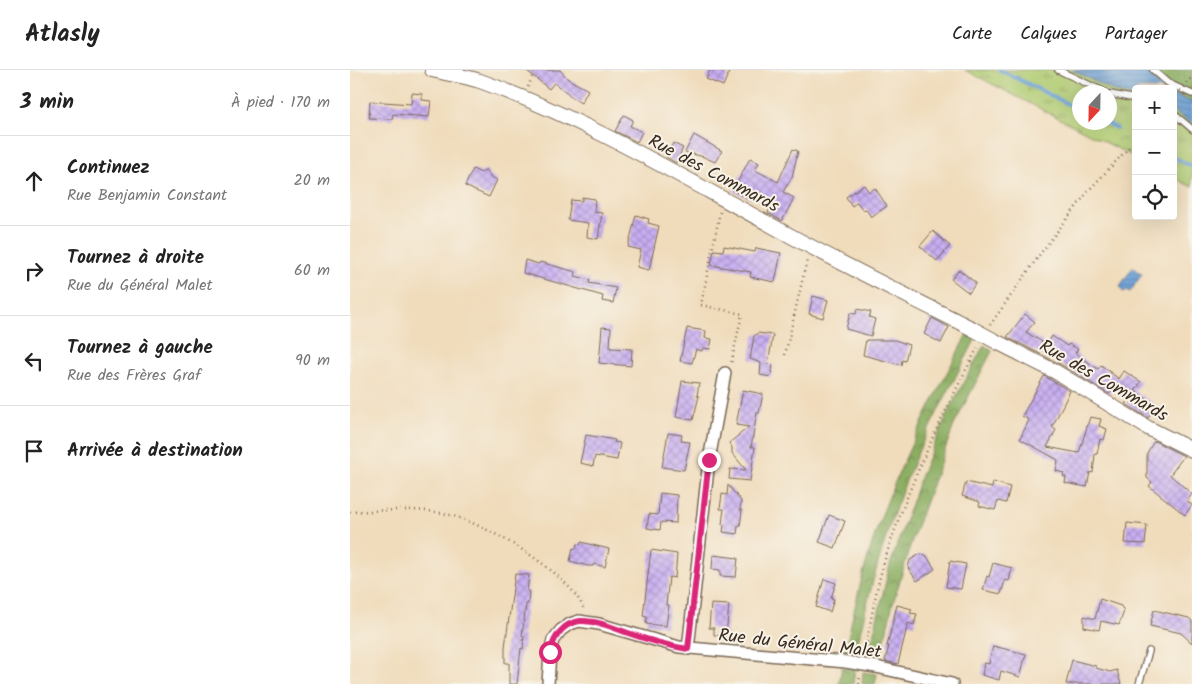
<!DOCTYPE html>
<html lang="fr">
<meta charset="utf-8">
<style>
:root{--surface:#fff;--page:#f2f2f2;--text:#222;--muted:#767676;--line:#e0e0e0}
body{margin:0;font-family:Kalam,sans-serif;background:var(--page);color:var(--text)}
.controls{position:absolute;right:15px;top:15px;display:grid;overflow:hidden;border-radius:5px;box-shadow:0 5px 20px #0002}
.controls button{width:45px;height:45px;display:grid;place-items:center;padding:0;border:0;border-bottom:1px solid var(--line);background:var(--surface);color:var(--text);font:25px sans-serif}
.compass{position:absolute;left:722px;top:15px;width:45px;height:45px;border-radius:50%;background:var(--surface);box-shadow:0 5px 20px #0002;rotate:202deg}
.stop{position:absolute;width:15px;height:15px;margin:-11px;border:4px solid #db2777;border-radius:50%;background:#fff}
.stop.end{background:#db2777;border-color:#fff;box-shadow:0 1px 5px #0008}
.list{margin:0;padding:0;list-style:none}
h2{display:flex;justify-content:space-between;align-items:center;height:65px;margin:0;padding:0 20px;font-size:21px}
h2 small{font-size:16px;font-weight:400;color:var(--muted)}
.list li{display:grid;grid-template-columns:32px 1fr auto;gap:15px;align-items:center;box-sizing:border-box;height:90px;padding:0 20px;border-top:1px solid var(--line)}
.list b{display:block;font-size:19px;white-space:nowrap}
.list p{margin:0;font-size:16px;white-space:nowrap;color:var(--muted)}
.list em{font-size:16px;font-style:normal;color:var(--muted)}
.icon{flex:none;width:28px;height:28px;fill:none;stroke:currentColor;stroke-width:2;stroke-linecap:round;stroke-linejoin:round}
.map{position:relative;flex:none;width:842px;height:614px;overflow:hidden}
header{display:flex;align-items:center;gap:30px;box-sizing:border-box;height:70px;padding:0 25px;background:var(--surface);border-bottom:1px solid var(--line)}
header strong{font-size:24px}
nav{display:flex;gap:28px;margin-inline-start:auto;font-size:18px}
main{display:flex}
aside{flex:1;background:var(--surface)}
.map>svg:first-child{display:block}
.grass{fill:url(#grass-tufts);stroke:#757a47;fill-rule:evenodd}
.forest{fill:url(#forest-crowns);stroke:#636c40}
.water{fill:url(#water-rules);stroke:#52647a}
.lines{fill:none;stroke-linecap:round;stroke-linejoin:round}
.stream{stroke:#6a9fd6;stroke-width:4}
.building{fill:url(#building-cross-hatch)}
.service-casing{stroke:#7a6855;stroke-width:8}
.minor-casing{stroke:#7a6855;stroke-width:14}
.tertiary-casing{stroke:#7a6855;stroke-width:16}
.path{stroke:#7a6855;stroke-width:2.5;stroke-dasharray:1 4;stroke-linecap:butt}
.service{stroke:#fff;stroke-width:5.5}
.minor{stroke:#fff;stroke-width:11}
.tertiary{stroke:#fff;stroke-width:14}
.minor-bridge-casing{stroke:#7a6855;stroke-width:14;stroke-linecap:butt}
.tertiary-bridge-casing{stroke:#7a6855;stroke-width:16;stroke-linecap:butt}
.path-bridge{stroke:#7a6855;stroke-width:2.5;stroke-dasharray:1 4;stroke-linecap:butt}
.minor-bridge{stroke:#fff;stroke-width:11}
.tertiary-bridge{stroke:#fff;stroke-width:14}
.route{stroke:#db2777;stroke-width:6}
.labels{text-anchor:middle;stroke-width:4;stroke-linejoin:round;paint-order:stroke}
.street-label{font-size:18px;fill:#3b2a1e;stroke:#f7f3e8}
</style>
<header>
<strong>Atlasly</strong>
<nav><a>Carte</a><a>Calques</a><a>Partager</a></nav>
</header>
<main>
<aside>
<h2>3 min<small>À pied · 170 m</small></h2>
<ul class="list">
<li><svg class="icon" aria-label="ahead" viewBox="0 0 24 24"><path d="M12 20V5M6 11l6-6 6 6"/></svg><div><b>Continuez</b><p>Rue Benjamin Constant</p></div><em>20 m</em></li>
<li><svg class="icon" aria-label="right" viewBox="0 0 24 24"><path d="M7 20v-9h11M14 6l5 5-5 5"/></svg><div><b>Tournez à droite</b><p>Rue du Général Malet</p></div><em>60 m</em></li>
<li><svg class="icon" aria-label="left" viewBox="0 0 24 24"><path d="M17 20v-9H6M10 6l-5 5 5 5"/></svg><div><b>Tournez à gauche</b><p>Rue des Frères Graf</p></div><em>90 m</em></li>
<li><svg class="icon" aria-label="arrive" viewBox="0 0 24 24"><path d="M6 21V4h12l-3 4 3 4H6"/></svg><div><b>Arrivée à destination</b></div></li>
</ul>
</aside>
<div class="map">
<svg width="842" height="614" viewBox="0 0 842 614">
<defs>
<pattern id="grass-tufts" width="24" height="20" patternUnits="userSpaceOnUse" patternTransform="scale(1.25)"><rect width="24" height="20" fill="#afca70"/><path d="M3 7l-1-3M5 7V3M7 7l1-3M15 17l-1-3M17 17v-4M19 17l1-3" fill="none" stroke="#90a45b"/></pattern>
<pattern id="forest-crowns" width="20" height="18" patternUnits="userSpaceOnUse" patternTransform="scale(1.25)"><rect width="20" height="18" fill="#8bae62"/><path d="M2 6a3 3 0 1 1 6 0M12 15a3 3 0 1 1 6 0" fill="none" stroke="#738e50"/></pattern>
<pattern id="water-rules" width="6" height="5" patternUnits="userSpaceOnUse" patternTransform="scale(1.25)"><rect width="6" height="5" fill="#6a9fd6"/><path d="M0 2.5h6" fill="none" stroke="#5882ad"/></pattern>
<pattern id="building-cross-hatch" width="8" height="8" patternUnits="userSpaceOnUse" patternTransform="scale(1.25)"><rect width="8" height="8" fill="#c8aef3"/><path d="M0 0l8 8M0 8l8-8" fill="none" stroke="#a48ec4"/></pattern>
</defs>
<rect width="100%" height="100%" fill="#f7f3e8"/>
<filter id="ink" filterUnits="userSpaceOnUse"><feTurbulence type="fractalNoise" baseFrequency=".02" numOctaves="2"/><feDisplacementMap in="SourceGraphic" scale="10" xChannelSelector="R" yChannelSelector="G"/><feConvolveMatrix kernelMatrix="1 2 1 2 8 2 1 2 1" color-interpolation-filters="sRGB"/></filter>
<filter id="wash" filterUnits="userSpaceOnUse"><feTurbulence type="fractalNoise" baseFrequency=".0096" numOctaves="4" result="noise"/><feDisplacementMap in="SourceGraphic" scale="20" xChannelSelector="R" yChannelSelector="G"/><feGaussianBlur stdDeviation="1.12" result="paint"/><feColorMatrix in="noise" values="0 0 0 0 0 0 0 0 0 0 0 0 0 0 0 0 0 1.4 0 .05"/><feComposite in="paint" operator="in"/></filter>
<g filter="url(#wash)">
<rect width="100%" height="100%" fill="#f0dcbb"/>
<path class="grass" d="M615 0H722L766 22 786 27V88ZM730 22H760V52H730Z
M823 41 842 54V117L823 107Z"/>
<path class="forest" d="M794 0H842V32L833 29 823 23V19L811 17Z
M617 264 626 268C606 307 584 346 566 387 538 451 519 519 505 587L494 585C503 546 511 506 524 467 548 396 583 330 617 264Z
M634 275 642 281 604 355 563 467 542 537 529 594 517 592 539 498 571 405 599 340Z
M492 597 505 599 503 614H489Z
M513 602 527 604 525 614H512Z"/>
<path class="water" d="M722 0H794L814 19H786V27L766 22Z
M823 23 833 29 842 32V54L823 41Z
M783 197 792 204 780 222 777 220 773 222 770 216Z"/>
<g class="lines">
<path class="stream" d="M650 0 730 40
M755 52 766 58
M823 87 842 96"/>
</g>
<g id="blocks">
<path class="building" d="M176 0H210L218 9 238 20 231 33 218 25 219 24 204 13 199 19Z
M360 0H380L373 16 356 9Z
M62 23 72 24V30L81 31 79 47 43 44 42 49 19 48 20 31 61 34Z
M274 45 283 50 280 56 292 62 287 72 265 61Z
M344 65 372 81 365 92 354 87 335 82Z
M323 73 333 78 326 93 316 87Z
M443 79 448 81 442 107 433 122 444 128 432 151 418 143 423 131 406 122 402 129 383 121 400 88 409 93 405 100 428 112Z
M123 99 131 103 136 99 140 106 147 110 139 127 115 116Z
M514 115 519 122 525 118 537 136 521 147 516 139 513 140 507 132 502 136 496 127Z
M232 127 245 129 244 142 252 143 248 169 237 167 238 153 218 150 221 130 232 131Z
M286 145 299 149 298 153 309 156 299 200 287 197 291 180 278 177Z
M583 161 600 176 587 191 570 176Z
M374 176 405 182 406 178 431 183 425 212 400 207 401 202 361 195 364 180 373 181Z
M175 190 189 194 190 192 226 202 225 206 240 210 239 213 266 218 263 233 252 231 253 226 173 203Z
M609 200 626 213 619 223 601 209Z
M463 226 478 230 473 248 459 244Z
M507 239 521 242 519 247 525 249 521 266 496 259 500 243 506 244Z
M675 244 685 252 676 262 697 275 702 266 717 276 719 274 728 279 725 283 748 299 751 295 769 309 774 301 791 312 785 321 807 336 798 348 776 334 780 329 764 317 759 324 710 294 657 267Z
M582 248 599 257 591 273 574 264Z
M252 257 261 258 260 278 282 279 281 296 249 293Z
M337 258 356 261 355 268 362 269 360 279 353 278 352 281 346 279 342 293 330 291Z
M408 263 423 265 418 294 423 295 421 307 410 305 411 293 400 289 404 266Z
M516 270H545L559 275 555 291 552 290 551 295 513 285Z
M694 306 720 321 702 357 706 360 697 377 729 383 740 347 751 349 749 356 757 359 754 370 750 369 747 384H745L743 403 740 402 737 417 715 413 716 407 713 406 714 403 706 401 708 390 670 369 679 350 672 346Z
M332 311 349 313 347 326H349L343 350 326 347Z
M393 320 413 324 409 343H407L401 377H405L400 411 379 409 380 399 396 400 382 383V377L379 373 399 357 386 355Z
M318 363 332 365 331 371 340 372 334 400 312 397Z
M236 365 265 370 264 372 270 373 267 390 245 386 243 396 230 393Z
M804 371 834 386 820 405 842 424 837 431 842 435 835 445 799 416 802 412 797 408V383Z
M616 412 642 418 643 412 660 417 656 433 648 431 645 440 629 436 630 432 612 426Z
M378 415 391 431 390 440H392L390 456H388L387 464 373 462 374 455 372 454 374 439H370L372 424 377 425Z
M310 423 327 425 326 453 311 452 310 460 297 458 299 444 308 445Z
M479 445 495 451 485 478 469 472Z
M777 453 797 455 795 474 775 473Z
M231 472 259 479 255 497 244 494 243 496H238L220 491 223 478 226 479 227 474 230 475Z
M301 480 327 484 325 508 319 507 316 535H319L316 556 296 554 297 547 293 546Z
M570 484 576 485 585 499 567 511 558 498 560 490Z
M363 485 388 488 386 507 370 506V500L362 499Z
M600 491 616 494 611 519 596 517Z
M643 493 662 498 659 511 655 510 651 524 633 520 637 506 639 507Z
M165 504 179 505 177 521H179L178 534H176L172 566H174L173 579 171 578 167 614H159V593H155V577Z
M474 509 486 513 481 528 484 529 480 542 466 537Z
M750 529 771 536 774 541 769 555 751 551 749 560 734 557V546L745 549Z
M361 534 379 535 376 566 364 565V558H359Z
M547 535 562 539 560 543 567 544 564 555 558 553 548 594 535 591 539 576H537Z
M804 540 839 548 842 551V573L831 563 800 556Z
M643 576 676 584 670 607 651 601 649 610 632 605 634 593 639 594Z
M722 590 746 596V598L760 602 767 600 771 614H716Z"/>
</g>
</g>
<g filter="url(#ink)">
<use href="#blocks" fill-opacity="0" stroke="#7a6855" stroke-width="1"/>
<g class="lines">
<defs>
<path id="service" d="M708 0 755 22
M803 0 818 13 842 24
M760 24 786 29
M823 43 842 59
M789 614 799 581"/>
<path id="minor" d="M338 579 359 390 375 303
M526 597 602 614
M198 614 200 582 203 570 211 560 220 554 229 551 249 554 329 577 496 592"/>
<path id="tertiary" d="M82 0C98 4 115 6 130 11 231 47 325 103 419 154 485 191 554 224 621 258
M647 272 706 302 798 358 842 380"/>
</defs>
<use href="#service" class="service-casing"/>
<use href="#minor" class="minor-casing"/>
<use href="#tertiary" class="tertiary-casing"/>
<path class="path" d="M178 17 185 0
M370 142 351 235 392 244 381 294
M640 255 693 180 740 119 786 70
M435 285 457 190
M0 442C32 441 65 437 96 444 133 452 222 503 234 540
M515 582C521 550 526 517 536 486 559 414 593 343 628 277
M509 614 510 605"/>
<use href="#service" class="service"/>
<use href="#minor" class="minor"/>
<use href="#tertiary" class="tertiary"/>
<defs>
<path id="minor-bridge" d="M496 592 526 597"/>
<path id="tertiary-bridge" d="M621 258 647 272"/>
</defs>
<use href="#minor-bridge" class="minor-bridge-casing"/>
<use href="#tertiary-bridge" class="tertiary-bridge-casing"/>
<path class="path-bridge" d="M823 28 842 7"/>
<use href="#minor-bridge" class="minor-bridge"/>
<use href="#tertiary-bridge" class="tertiary-bridge"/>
</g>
</g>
<g class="lines" filter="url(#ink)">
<path class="route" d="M200 582C204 567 213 553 230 551 246 550 264 558 278 563 298 570 318 576 338 579L359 390"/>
</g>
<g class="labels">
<g class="street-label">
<text transform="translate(364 103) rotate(28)" y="6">Rue des Commards</text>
<text transform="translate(754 310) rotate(30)" y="6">Rue des Commards</text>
<text transform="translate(450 573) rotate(6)" y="6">Rue du Général Malet</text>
</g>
</g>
</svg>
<div class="controls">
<button>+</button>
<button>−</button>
<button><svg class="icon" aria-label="locate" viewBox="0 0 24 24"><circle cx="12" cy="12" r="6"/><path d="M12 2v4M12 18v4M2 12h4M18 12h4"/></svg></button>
</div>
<svg class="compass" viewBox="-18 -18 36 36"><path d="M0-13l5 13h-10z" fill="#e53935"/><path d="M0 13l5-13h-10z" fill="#767676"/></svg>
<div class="stop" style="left:200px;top:582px"></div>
<div class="stop end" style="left:359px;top:390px"></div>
</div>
</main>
